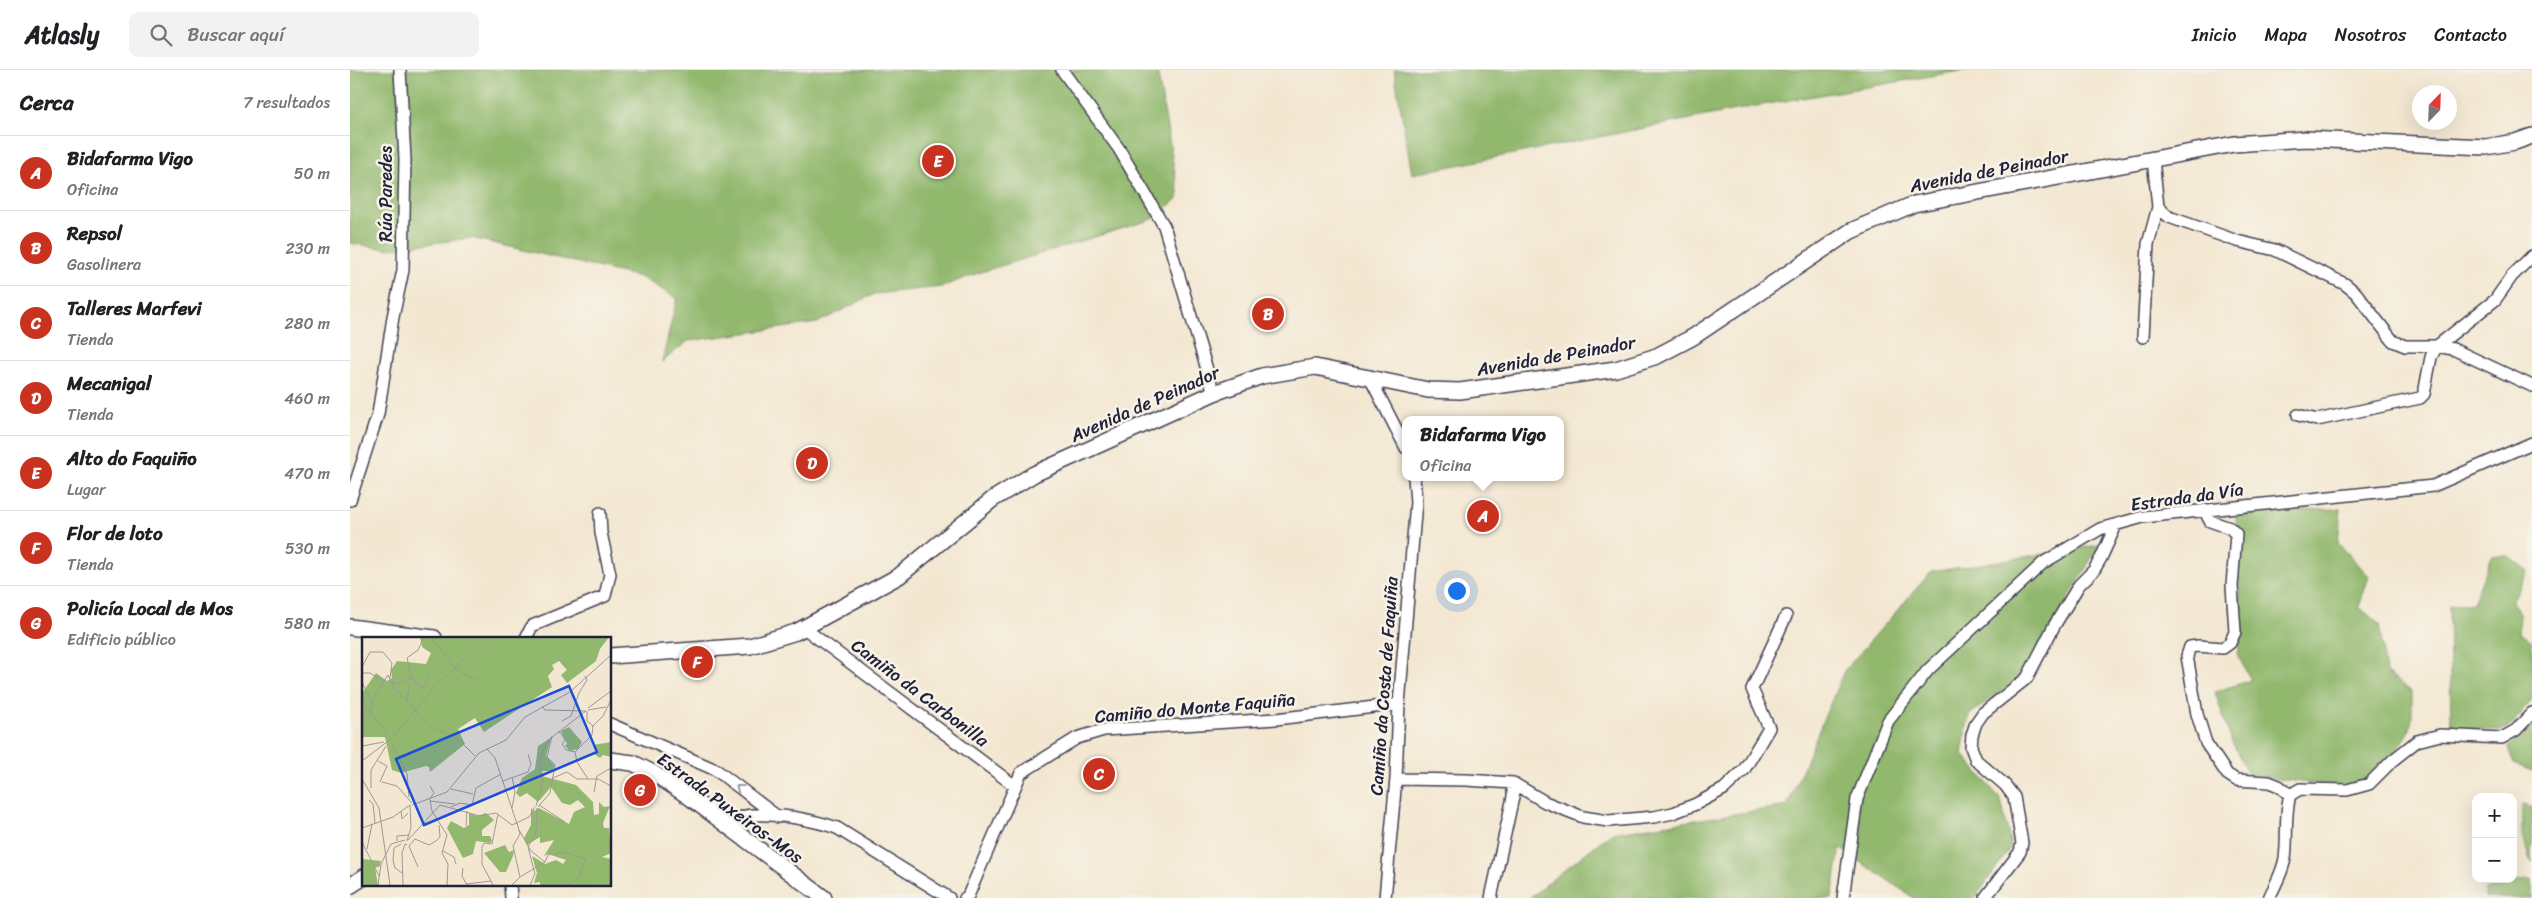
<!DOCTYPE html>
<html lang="es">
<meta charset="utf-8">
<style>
:root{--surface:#fff;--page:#f2f2f2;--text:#202124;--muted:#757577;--line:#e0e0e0;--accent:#c8321e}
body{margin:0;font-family:Sriracha,sans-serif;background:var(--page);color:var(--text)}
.controls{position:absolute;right:15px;bottom:15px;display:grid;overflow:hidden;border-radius:10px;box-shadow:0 5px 20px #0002}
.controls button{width:45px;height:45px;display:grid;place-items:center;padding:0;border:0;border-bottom:1px solid var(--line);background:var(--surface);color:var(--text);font:25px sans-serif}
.compass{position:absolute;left:2062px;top:15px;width:45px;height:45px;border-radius:50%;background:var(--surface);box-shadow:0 5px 20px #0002;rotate:23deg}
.you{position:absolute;left:1106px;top:520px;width:18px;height:18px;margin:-12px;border:4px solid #fff;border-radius:50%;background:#1a73e8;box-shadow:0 0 0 8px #1a73e833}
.badge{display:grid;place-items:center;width:32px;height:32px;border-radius:50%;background:var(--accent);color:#fff;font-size:16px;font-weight:700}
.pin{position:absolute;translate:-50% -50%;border:2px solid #fff;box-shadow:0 1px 5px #0006}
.popup{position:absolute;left:1052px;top:346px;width:162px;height:65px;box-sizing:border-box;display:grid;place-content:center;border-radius:10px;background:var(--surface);filter:drop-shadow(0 1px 4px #0005);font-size:16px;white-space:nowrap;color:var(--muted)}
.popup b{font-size:19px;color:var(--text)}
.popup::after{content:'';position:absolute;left:50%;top:100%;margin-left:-10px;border:10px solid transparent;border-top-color:var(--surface)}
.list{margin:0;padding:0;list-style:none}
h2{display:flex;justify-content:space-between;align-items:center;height:65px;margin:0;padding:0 20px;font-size:21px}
h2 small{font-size:16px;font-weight:400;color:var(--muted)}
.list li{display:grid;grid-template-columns:32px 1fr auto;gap:15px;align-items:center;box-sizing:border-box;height:75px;padding:0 20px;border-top:1px solid var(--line)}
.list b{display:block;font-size:19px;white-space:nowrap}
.list p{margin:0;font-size:16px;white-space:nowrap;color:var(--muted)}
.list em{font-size:16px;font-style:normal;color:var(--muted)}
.icon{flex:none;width:28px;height:28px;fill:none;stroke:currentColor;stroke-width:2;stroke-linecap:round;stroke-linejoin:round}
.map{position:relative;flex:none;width:2182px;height:828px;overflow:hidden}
header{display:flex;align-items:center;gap:30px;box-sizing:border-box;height:70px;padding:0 25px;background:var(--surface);border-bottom:1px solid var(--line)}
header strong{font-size:24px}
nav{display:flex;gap:28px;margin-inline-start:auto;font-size:18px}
.search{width:350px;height:45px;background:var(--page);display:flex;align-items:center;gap:12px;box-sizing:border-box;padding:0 18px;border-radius:10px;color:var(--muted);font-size:19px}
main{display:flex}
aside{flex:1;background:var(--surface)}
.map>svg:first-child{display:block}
.forest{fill:#91b86d;stroke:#5a6d54}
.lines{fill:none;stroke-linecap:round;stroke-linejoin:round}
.minor-casing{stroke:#414052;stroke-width:14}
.tertiary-casing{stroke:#414052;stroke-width:18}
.minor{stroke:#fff;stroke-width:11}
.tertiary{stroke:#fff;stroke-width:15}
.oneway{stroke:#9c9ca7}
.labels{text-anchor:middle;stroke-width:5;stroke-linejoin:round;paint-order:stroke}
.street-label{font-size:18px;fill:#22223b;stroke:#f7f3e8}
.inset-road{fill:none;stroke:#9f9895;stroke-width:1}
.view{fill:#1d4ed8;fill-opacity:0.15;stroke:#1d4ed8;stroke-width:2.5}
.inset-edge{fill:none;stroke:#22223b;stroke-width:2.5}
</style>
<header>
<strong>Atlasly</strong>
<div class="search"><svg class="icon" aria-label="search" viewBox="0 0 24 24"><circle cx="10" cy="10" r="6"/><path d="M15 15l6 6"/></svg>Buscar aquí</div>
<nav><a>Inicio</a><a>Mapa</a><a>Nosotros</a><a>Contacto</a></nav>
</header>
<main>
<aside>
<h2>Cerca<small>7 resultados</small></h2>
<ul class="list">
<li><span class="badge">A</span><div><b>Bidafarma Vigo</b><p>Oficina</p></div><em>50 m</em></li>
<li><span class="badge">B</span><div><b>Repsol</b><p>Gasolinera</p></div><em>230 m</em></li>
<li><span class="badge">C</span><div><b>Talleres Marfevi</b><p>Tienda</p></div><em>280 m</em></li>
<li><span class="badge">D</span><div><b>Mecanigal</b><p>Tienda</p></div><em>460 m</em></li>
<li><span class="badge">E</span><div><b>Alto do Faquiño</b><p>Lugar</p></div><em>470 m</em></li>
<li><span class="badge">F</span><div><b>Flor de loto</b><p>Tienda</p></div><em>530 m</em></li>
<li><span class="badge">G</span><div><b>Policía Local de Mos</b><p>Edificio público</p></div><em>580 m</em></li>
</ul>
</aside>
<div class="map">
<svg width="2182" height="828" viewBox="0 0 2182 828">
<rect width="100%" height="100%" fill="#f7f3e8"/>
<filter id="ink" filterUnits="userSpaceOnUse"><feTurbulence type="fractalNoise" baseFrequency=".02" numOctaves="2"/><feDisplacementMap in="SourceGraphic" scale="10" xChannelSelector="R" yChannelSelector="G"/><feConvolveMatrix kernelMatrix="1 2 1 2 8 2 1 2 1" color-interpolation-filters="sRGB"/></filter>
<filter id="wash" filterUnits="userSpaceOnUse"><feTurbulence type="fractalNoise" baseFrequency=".0096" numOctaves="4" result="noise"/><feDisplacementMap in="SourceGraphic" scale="20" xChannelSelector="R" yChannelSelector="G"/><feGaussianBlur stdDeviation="1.12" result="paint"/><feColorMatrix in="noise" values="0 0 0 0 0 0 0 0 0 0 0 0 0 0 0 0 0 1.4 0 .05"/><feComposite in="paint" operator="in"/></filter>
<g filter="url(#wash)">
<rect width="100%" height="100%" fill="#f3e7d1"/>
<path class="forest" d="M0 0H807L829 127 803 149 628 203 591 217 524 224 467 253 338 271 312 292 327 228 290 207 121 168 37 179 0 173Z
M1044 0H1616L1406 36 1062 104Z
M1991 439 1988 473 2019 506 2009 537 2029 554 2036 603 2062 622C2062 661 2064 662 2036 690 2030 695 2023 705 2016 709 1992 722 1926 708 1898 704L1881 670 1865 622 1901 610 1888 586 1891 565 1886 443Z
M1749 475 1676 603 1619 645 1612 683 1651 730 1661 777 1625 828H1564L1490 778 1482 828H1179L1261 763 1437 736 1494 601 1581 502Z
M2142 486H2159L2178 501 2162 532 2170 543 2169 563 2182 571V630L2162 654 2153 660 2101 659 2099 536 2123 533Z
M2182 656V701L2164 694 2158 677Z
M2172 735 2182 737V792L2172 765Z
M2182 810V828H2134V820L2166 811Z"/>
</g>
<g filter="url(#ink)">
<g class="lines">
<defs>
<path id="minor" d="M712 0 769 79 814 156 864 323
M1803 89 1808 137 1819 147 1887 171 1925 180 1995 214 2006 223 2043 271 2055 276H2087L2103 279 2182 316
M1793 267 1798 174 1808 137
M1019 306 1056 378
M1948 345 1967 350 2070 328 2074 324 2081 287 2087 276 2145 230 2162 206 2182 186
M0 430 28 344 43 247 53 200 55 89 50 0
M1855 441 1860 451 1880 458 1886 464 1882 516 1885 562 1880 573 1873 578 1848 576 1840 577 1837 586 1847 644 1856 673 1877 704 1886 710 1919 712 1929 716 1940 725
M454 558 665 716
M176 568 182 556 255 526 260 504 251 463 250 443
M260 654 366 700 428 747
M1046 709 1116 710 1163 713 1195 732 1233 747 1258 751 1304 747 1323 743 1346 734 1374 719 1394 700 1419 658 1402 619 1436 546
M378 756C385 751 392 745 402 745 428 743 463 750 487 758L599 828
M160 814 161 828
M615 828 618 826 671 703 727 668 754 660 926 649 1049 634
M1035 828 1046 709 1049 634 1066 432 1064 407
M1141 828 1163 727V713
M1493 828 1507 729 1538 651 1578 600 1693 493 1750 459 1793 447 2083 416 2182 373
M1635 828 1670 782 1672 773 1664 727 1655 715 1626 690 1621 677 1622 665 1626 653 1633 643 1677 608 1704 556 1729 515 1744 500 1751 488 1766 455
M1919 828C1925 815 1933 802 1935 788 1938 767 1934 746 1940 725L1950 719 1997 720 2019 714 2043 690 2067 671 2090 665 2152 668 2166 660 2182 643"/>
<path id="tertiary" d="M0 557 84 568
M260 586 400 576 446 562 549 506 643 429 684 404 864 323 912 306 965 297 1078 320 1110 321 1266 299 1307 286 1343 267 1501 161 1564 134 1884 74 1956 69 2136 77 2165 72 2182 66
M260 690 283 693 303 703 338 726 474 828
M0 816 14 807"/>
</defs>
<use href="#minor" class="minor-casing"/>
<use href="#tertiary" class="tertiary-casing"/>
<use href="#minor" class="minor"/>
<use href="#tertiary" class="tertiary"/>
</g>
<defs><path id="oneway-chevron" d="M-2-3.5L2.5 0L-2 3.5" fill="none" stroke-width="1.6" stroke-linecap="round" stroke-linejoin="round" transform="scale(1.25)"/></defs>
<use class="oneway" href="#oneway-chevron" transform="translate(389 718) rotate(-143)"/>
</g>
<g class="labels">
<g class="street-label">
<text transform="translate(1639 101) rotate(-11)" y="6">Avenida de Peinador</text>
<text transform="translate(36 124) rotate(-90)" y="6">Rúa Paredes</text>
<text transform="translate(1206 286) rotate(-10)" y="6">Avenida de Peinador</text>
<text transform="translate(795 334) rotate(-24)" y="6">Avenida de Peinador</text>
<text transform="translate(1837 427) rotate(-8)" y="6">Estrada da Vía</text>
<text transform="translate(1034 616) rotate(-86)" y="6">Camiño da Costa de Faquiña</text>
<text transform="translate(570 623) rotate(37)" y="6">Camiño da Carbonilla</text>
<text transform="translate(845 638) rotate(-5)" y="6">Camiño do Monte Faquiña</text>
<text transform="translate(380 738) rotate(36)" y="6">Estrada Puxeiros-Mos</text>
</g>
</g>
<g transform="translate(12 567)">
<rect width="249" height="249" fill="#f3e7d1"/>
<path d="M58 0H247L238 12 234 24 205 46 199 38 205 33 197 24 190 28 192 32 186 39 190 50 122 95 113 81 96 92 103 107 68 135 67 130 64 129 39 136 30 133 23 100H0V56L14 36 25 44 30 41 29 33 35 24 64 27 69 16 60 10ZM207 90 220 105 216 112 208 114 203 109 205 107 199 94ZM189 101 184 119 192 128 191 134H179L180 139 214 148 231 165 232 178 237 177V165L242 170 248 169 241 186 242 191H247L249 216 240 220 249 222V248H178V245L172 246 175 236 170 219 183 227 194 223 201 227 204 223 186 217 182 219 192 203 178 206V200L165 208 162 201 169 188V171L172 174 177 171 207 187 212 175 223 170 216 163 208 168 200 166 189 150 176 165 165 156 158 160 154 156 160 141 173 132 176 109ZM249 105V120L241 118 238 121 232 117 235 113 231 108ZM107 176 115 179 124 176 132 183 120 193V199H128L130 204 128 206 114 204 111 217 101 221 85 191 89 184 102 191 107 188ZM143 208 147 215 152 213 151 219 144 235H138L122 216ZM0 222 19 224 18 229 13 231 16 248H0Z" fill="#91b86d"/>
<path class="inset-road" d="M69 0 95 33 114 43M0 30 8 15H21L30 26 28 41M0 36H8L21 44M26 38 32 51 69 89 97 103 113 119M50 41 62 53M0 45 10 66M29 45 37 46 50 41 45 21 56 13 62 0M60 50 65 46 66 37M0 64 26 98M45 64 47 47M180 69 183 73 224 74M226 71 249 54M226 73 244 70M225 74V84L231 89 230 98 213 115 215 125 226 142M9 76 12 60 26 38M200 84 209 79 217 56 225 43 223 39M231 89 241 79 249 63M196 95 199 96 203 103 200 107 204 113 213 115M190 99 185 120 193 128 190 144M30 106 45 137 47 160M0 109 22 105M125 112 133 121 155 187M0 124 30 101 76 46 126 0M16 124 25 129 18 145M0 142 17 171 28 248M141 144 166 135 169 127 166 117M20 145 35 149 50 166M9 151V133L24 109M89 152 111 157M232 155 235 139 249 131M7 163 11 167 13 186M67 163 72 156 68 149M68 163 70 174 85 198 80 216 86 227 85 248M68 164 93 167M50 168 85 155 117 116 144 103 163 80 208 55 249 18M177 168 203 185M174 169 181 144 178 122 185 104 224 74M89 170 98 166 110 168 114 151 139 137M176 170 188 156 191 141 205 135 215 142H236L249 149M150 171 153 155 150 140M39 174 40 182 46 176M104 189 105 174M0 191 31 180 48 168M157 193 169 214 183 225 186 218 202 215 223 222 217 241 205 248M46 203 78 168 118 179 134 176 150 188 167 180 173 170M35 204V199L47 198M45 204 49 190 48 168M0 205 17 239M39 207 32 211 31 223 33 231 40 236M5 212 10 187M81 214 92 220 94 227M56 230 47 209 53 202 67 208 74 204 78 200 77 188M101 231 100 239 105 248M158 240 183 225M104 247 129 244M16 248 19 227 29 207 43 203M41 248 40 216 43 207 45 208M131 248 120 227V210L122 206 130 207 136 177M150 248 158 240 151 209 158 197 155 186M168 248 173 237 166 210 174 195 175 171"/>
<path class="view" d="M207 49 235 115 62 188 34 122Z"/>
<rect width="249" height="249" class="inset-edge"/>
</g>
</svg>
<div class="controls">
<button>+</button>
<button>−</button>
</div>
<svg class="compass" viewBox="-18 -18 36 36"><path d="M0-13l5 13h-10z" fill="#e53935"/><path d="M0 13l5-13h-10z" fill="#757577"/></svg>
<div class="you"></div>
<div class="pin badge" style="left:1133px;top:446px">A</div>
<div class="popup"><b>Bidafarma Vigo</b>Oficina</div>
<div class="pin badge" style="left:918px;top:244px">B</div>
<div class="pin badge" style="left:749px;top:704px">C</div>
<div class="pin badge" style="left:462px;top:393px">D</div>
<div class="pin badge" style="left:588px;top:91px">E</div>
<div class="pin badge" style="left:347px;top:592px">F</div>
<div class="pin badge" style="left:290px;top:720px">G</div>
</div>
</main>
